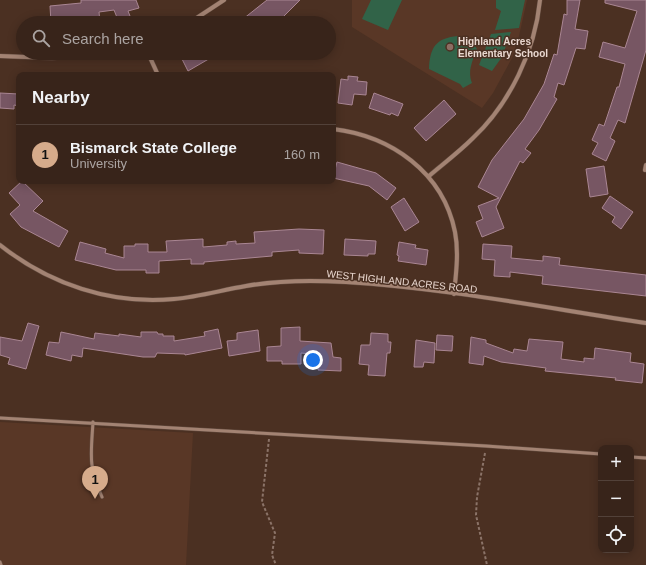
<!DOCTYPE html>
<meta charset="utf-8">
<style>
:root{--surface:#38241a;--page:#433027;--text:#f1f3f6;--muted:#aba4a2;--line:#524139;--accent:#d6ab8b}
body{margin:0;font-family:Arial,sans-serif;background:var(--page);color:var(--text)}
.controls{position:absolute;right:12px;bottom:12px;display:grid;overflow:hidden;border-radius:8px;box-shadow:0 2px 10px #0003}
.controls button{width:36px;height:36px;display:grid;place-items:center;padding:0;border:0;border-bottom:1px solid var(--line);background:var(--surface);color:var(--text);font:20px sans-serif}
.you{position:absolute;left:313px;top:360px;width:14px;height:14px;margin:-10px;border:3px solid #fff;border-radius:50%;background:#1a73e8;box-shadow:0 0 0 6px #1a73e833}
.badge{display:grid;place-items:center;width:26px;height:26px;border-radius:50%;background:var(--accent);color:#111;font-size:13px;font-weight:700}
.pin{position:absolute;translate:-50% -33px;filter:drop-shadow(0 1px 2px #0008)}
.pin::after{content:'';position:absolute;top:21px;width:14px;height:12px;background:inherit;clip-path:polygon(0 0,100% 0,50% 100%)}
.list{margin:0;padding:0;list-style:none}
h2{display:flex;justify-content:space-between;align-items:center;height:52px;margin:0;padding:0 16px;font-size:17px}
h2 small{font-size:13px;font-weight:400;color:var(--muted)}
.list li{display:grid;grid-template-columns:26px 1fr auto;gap:12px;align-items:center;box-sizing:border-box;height:60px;padding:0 16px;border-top:1px solid var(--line)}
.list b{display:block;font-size:15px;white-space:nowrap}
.list p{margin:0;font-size:13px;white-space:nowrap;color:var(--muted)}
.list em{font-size:13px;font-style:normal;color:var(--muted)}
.icon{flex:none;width:22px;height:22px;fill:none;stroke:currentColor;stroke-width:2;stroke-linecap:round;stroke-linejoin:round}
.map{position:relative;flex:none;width:646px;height:565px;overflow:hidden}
.search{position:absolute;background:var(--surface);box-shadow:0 2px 10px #0003;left:16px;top:16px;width:320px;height:44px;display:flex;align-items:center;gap:10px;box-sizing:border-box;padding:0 14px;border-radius:22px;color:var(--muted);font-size:15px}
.panel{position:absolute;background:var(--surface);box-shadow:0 2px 10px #0003;left:16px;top:72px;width:320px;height:112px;border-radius:8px}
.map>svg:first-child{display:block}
.built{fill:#593726}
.green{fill:#316348}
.building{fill:#775663;stroke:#aa8693}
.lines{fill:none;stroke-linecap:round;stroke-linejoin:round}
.lane-casing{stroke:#644d41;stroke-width:4}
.street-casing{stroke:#644d41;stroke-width:5}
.path{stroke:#8b7368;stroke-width:2;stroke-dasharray:3 2;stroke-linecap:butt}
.lane{stroke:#a38373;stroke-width:3}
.street{stroke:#a38373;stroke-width:4}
.education-dot{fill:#8d6e63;stroke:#4b3022;stroke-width:1.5}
.labels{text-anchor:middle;stroke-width:3;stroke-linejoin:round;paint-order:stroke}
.poi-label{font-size:10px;font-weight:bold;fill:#e9d7cf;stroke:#4b3022;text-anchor:start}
.street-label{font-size:10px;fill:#e9d7cf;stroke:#4b3022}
</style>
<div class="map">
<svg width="646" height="565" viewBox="0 0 646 565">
<rect width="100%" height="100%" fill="#4b3022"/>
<path class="built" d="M352 0H527L519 36 512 58 493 93 482 108 352 27Z
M0 422 193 433 186 565H0Z"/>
<path class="green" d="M371 0H402L388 30 362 19Z
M496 0H525L519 28 495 30 501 11 496 8Z
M511 32 502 57 492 71 479 65 491 34Z
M458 36C467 38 472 41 477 49 473 60 467 71 472 83L463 88 460 84 429 69C430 47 436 38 458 36Z"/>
<path class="building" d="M81 0H136L139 8 128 11 130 16 118 20 114 10 99 12 100 22 51 23 50 6 81 3Z
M267 0H300L277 23H238Z
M567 0H580L575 29 588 31 585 49 576 48 564 85 558 83 554 97 557 99 539 130 525 149 531 153 523 163 520 161 496 207 504 228 482 237 476 222 483 219 478 206 499 198 478 187 492 160 524 119 544 84 554 54 557 55 564 14 567 15Z
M605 0H646V50L625 123 618 120 610 138 615 141 606 161 592 154 598 143 592 140 599 124 604 126 617 87H619L625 64 599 57 603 42 625 48 637 11 605 3Z
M192 53H219L188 71 182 59Z
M348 76 358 77 357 81 367 82 366 95 354 94 352 105 338 103 341 79 348 80Z
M0 93 19 94V106L14 105V109L0 108Z
M374 93 403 104 398 116 391 113 390 115 369 108Z
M444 100 456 114 426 141 414 128Z
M337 162 376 173 396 188 387 200 369 186 333 178Z
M604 166 608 194 590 197 586 169Z
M22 181 43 201 33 211 68 231 59 247 21 227 10 214 20 205 9 193Z
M610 196 633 212 621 229 612 222 615 217 602 208Z
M404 198 419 222 405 231 391 207Z
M299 229 324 230 323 254 299 253V250L272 252V256L204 262V264H191V259L159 261V273H146V270H116L75 260 80 242 106 249 105 253 124 258V246H135V244H148V252H167L166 241 203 239V247L227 245V242L236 241V244L255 243 254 232Z
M345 239 376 241 375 254H368V256L344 255Z
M399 242 416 245 415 248 428 250 426 265 398 261 399 256 397 255Z
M483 244 512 246 511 258 543 261V256L560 258 559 265 646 275V296L542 284 543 276 510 272V277L494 276 495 260 482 259Z
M28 323 39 326 26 369 8 364 10 358 0 355V337L22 341Z
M300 327V341L331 343 333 357 341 358V371L318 370 320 355 301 353V364H282V361H267V347L281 346V328Z
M218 329 222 348 185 355V354L157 353 155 357H143L83 348 82 357 72 355 71 361 46 355 49 342 59 343 61 332 94 339 95 333 119 336V334L141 337V332H157L158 334H163V336H174V341L205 336 204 332Z
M258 330 260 351 229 356 227 341 237 340V333Z
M371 333 388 334V342H391L390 353H387L385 376 368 375 369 365 359 364 361 345H370Z
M437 335 453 336 452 351 436 350Z
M471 337 486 340V343L513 353 514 349 527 351 529 339 563 342 561 359 584 362V358L594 359 595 348 631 353 630 362 644 364 642 383 615 380 616 378 545 371 546 368 501 362 484 356 483 365 469 363Z
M416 340 435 343 434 363 424 362 423 367H414Z"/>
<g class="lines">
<defs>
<path id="lane" d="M0 418 486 446 601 454
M93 422C91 455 88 466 102 497
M631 457 646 458
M0 562 1 565"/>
<path id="street" d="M189 23 224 0
M148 53 158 75
M0 56 52 58 104 53
M333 129C391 136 443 172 455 232 459 252 456 274 454 294
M645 170 646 165
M429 176C443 164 459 152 473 138 510 103 535 51 540 0
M0 245C49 284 111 305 174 299 198 297 222 290 246 286 279 280 312 280 346 282 446 288 546 308 646 323"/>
</defs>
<use href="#lane" class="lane-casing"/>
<use href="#street" class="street-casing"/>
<path class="path" d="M269 439 262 502 275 533 272 555 276 565
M485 453 477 497 476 515 487 565"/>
<use href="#lane" class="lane"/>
<use href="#street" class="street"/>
</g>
<circle class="education-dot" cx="450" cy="47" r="4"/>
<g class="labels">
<g class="poi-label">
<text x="458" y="45">Highland Acres<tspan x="458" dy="12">Elementary School</tspan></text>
</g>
<g class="street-label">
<text transform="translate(402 281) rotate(6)" y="4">WEST HIGHLAND ACRES ROAD</text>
</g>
</g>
</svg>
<div class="controls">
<button>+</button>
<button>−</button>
<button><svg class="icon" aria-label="locate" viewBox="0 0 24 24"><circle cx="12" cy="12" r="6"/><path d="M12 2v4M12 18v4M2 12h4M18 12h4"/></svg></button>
</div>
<div class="you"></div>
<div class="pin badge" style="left:95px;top:499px">1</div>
<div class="search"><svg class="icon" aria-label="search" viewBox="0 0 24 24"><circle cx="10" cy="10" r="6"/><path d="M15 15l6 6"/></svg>Search here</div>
<section class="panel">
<h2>Nearby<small></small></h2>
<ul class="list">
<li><span class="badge">1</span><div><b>Bismarck State College</b><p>University</p></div><em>160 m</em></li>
</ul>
</section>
</div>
